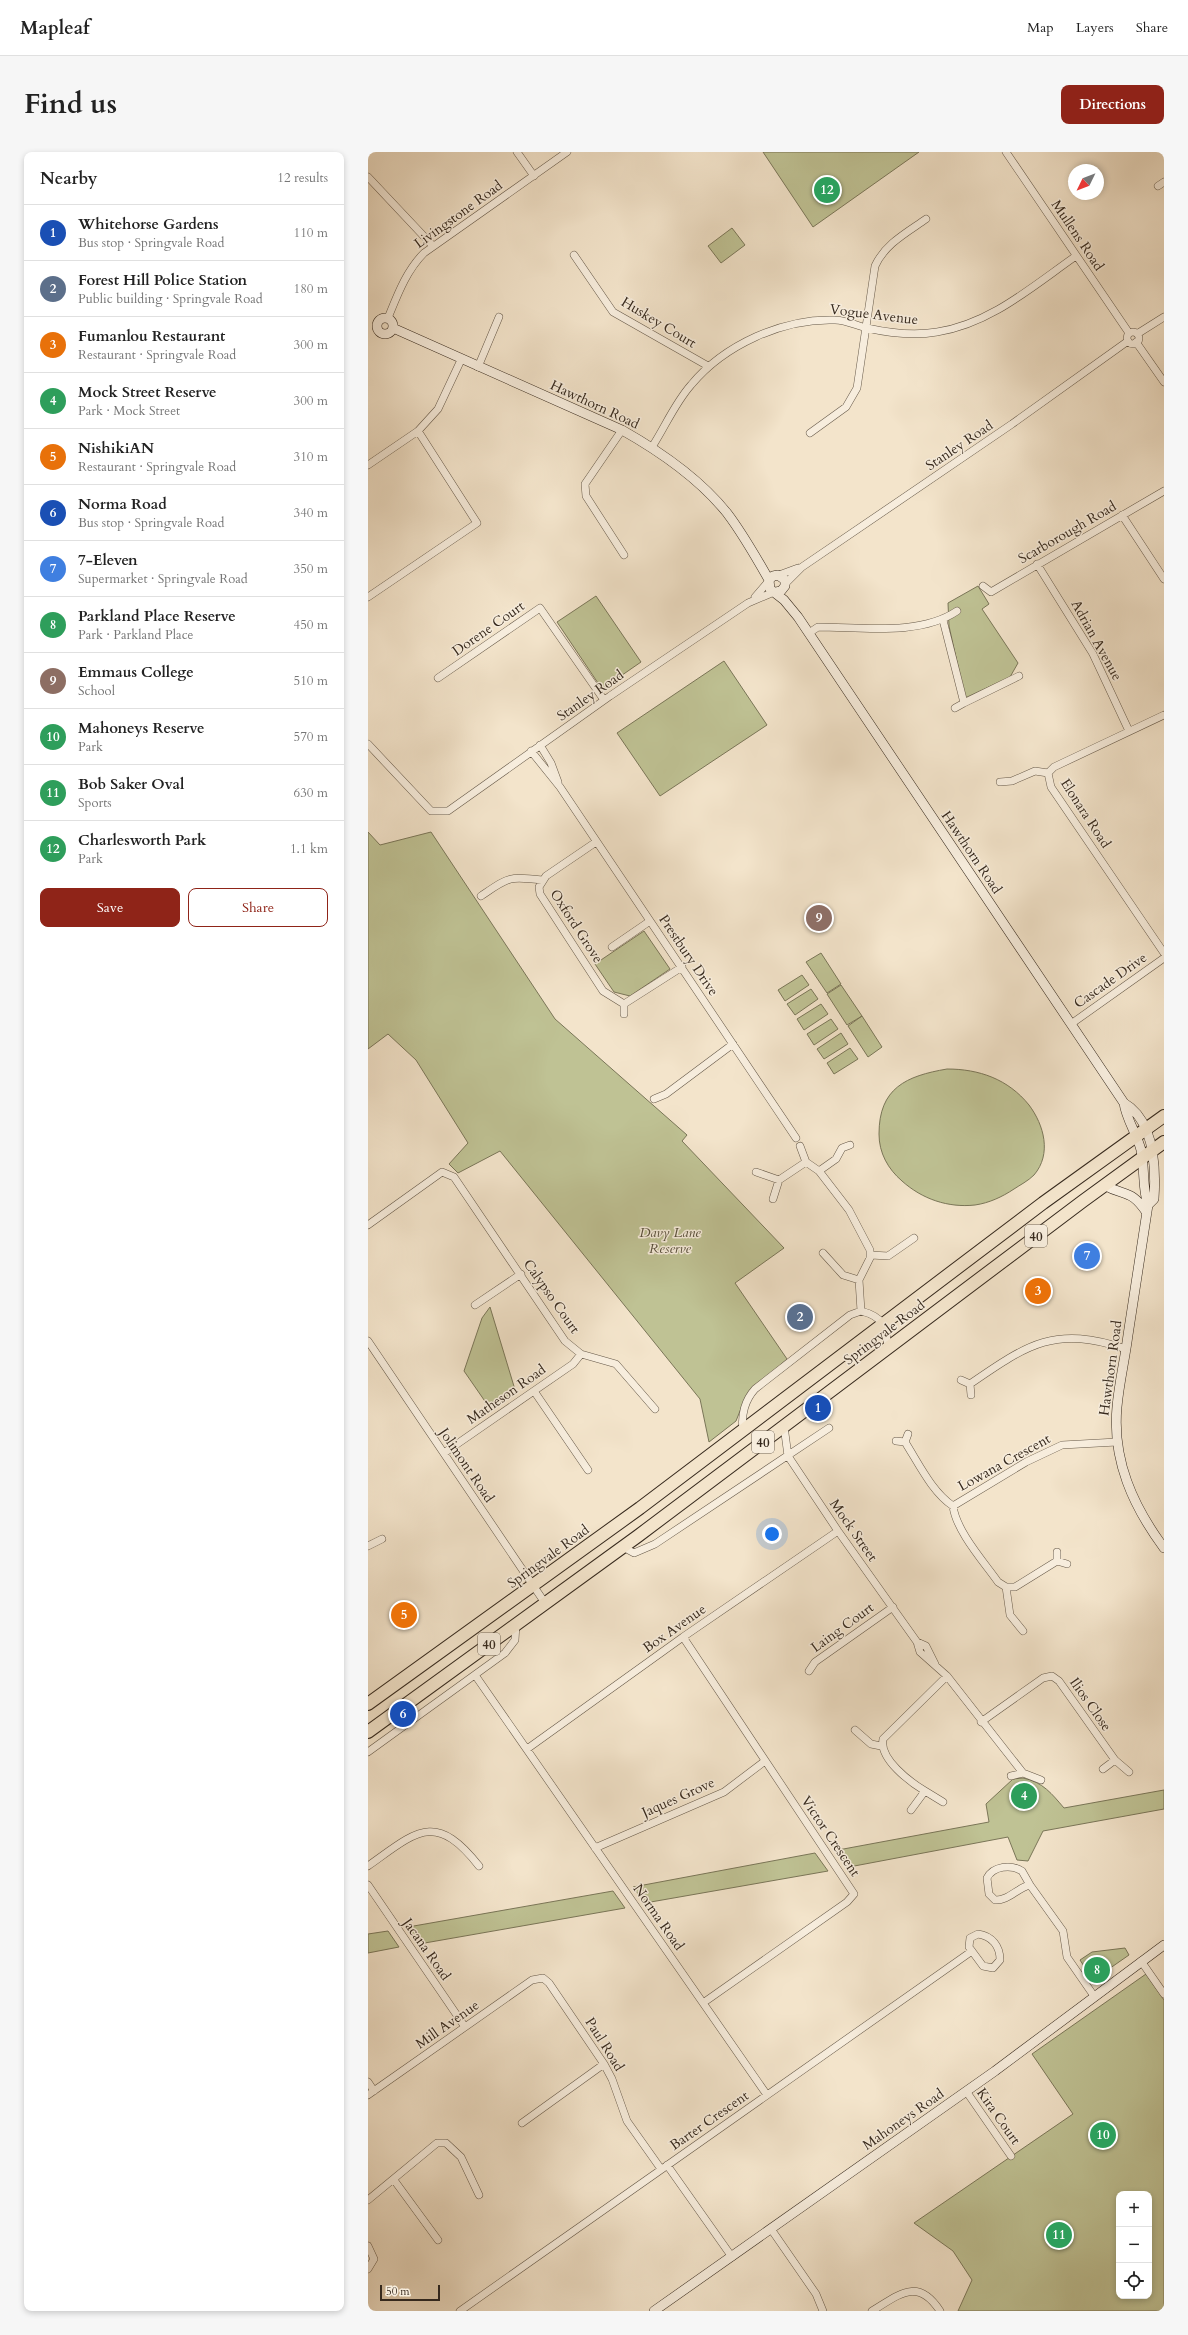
<!DOCTYPE html>
<meta charset="utf-8">
<style>
:root{--surface:#fff;--page:#f6f6f6;--text:#222;--muted:#767676;--line:#e0e0e0;--accent:#8f2418}
body{margin:0;font-family:Cardo,serif;background:var(--page);color:var(--text)}
.controls{position:absolute;right:12px;bottom:12px;display:grid;overflow:hidden;border-radius:8px;box-shadow:0 2px 6px #0003}
.controls button{width:36px;height:36px;display:grid;place-items:center;padding:0;border:0;border-bottom:1px solid var(--line);background:var(--surface);color:var(--text);font:20px sans-serif}
.compass{position:absolute;left:700px;top:12px;width:36px;height:36px;border-radius:50%;background:var(--surface);box-shadow:0 2px 6px #0003;rotate:227deg}
.scale{position:absolute;left:12px;bottom:10px;width:60px;box-sizing:border-box;padding-left:4px;border:2px solid #36291d;border-top:0;font-size:11px;line-height:14px;white-space:nowrap;color:#36291d;-webkit-text-stroke:3px #f7eddd;paint-order:stroke}
.you{position:absolute;left:404px;top:1382px;width:14px;height:14px;margin:-10px;border:3px solid #fff;border-radius:50%;background:#1a73e8;box-shadow:0 0 0 6px #1a73e833}
.badge{display:grid;place-items:center;width:26px;height:26px;border-radius:50%;background:var(--accent);color:#fff;font-size:13px;font-weight:700}
.pin{position:absolute;translate:-50% -50%;border:2px solid #fff;box-shadow:0 1px 4px #0006}
.list{margin:0;padding:0;list-style:none}
h2{display:flex;justify-content:space-between;align-items:center;height:52px;margin:0;padding:0 16px;font-size:17px}
h2 small{font-size:13px;font-weight:400;color:var(--muted)}
.list li{display:grid;grid-template-columns:26px 1fr auto;gap:12px;align-items:center;box-sizing:border-box;height:56px;padding:0 16px;border-top:1px solid var(--line)}
.list b{display:block;font-size:15px;white-space:nowrap}
.list p{margin:0;font-size:13px;white-space:nowrap;color:var(--muted)}
.list em{font-size:13px;font-style:normal;color:var(--muted)}
.actions{display:flex;gap:8px;padding:12px 16px}
.actions a{flex:1;padding:9px 0;border:1px solid var(--accent);border-radius:8px;text-align:center;font-size:14px;color:var(--accent)}
.actions .main{background:var(--accent);color:#fff}
.icon{flex:none;width:22px;height:22px;fill:none;stroke:currentColor;stroke-width:2;stroke-linecap:round;stroke-linejoin:round}
.map{position:relative;flex:none;width:796px;height:2159px;overflow:hidden;border-radius:8px}
header{display:flex;align-items:center;gap:24px;box-sizing:border-box;height:56px;padding:0 20px;background:var(--surface);border-bottom:1px solid var(--line)}
header strong{font-size:19px}
nav{display:flex;gap:22px;margin-inline-start:auto;font-size:14px}
.intro{display:flex;align-items:center;justify-content:space-between;box-sizing:border-box;height:96px;padding:0 24px}
h1{margin:0;font-size:28px}
.button{padding:10px 18px;border-radius:8px;background:var(--accent);color:#fff;font-size:14px;font-weight:700}
main{display:flex;gap:24px;padding:0 24px}
aside{flex:1;background:var(--surface);border-radius:8px;box-shadow:0 2px 6px #0003}
.map>svg:first-child{display:block}
.green{fill:#bfc294;stroke:#7a7658;fill-rule:evenodd}
.lines{fill:none;stroke-linecap:round;stroke-linejoin:round}
.street-casing{stroke:#655848;stroke-width:8}
.secondary-casing{stroke:#36291d;stroke-width:10}
.highway-casing{stroke:#36291d;stroke-width:14}
.street{stroke:#f7eddd;stroke-width:7}
.secondary{stroke:#f7eddd;stroke-width:9}
.highway{stroke:#f3e4cb;stroke-width:12}
.labels{text-anchor:middle;stroke-width:3;stroke-linejoin:round;paint-order:stroke}
.shield{fill:#f7eddd;stroke:#706457;stroke-width:1}
.shield-label{font-size:13px;font-weight:bold;fill:#36291d}
.street-label{font-size:14px;fill:#36291d;stroke:#f7eddd}
.park-label{font-size:14px;font-style:italic;fill:#584f3b;stroke:#f7eddd}
</style>
<header>
<strong>Mapleaf</strong>
<nav><a>Map</a><a>Layers</a><a>Share</a></nav>
</header>
<div class="intro"><h1>Find us</h1><a class="button">Directions</a></div>
<main>
<aside>
<h2>Nearby<small>12 results</small></h2>
<ul class="list">
<li><span class="badge" style="background:#1a4fb4">1</span><div><b>Whitehorse Gardens</b><p>Bus stop · Springvale Road</p></div><em>110 m</em></li>
<li><span class="badge" style="background:#5c6f8a">2</span><div><b>Forest Hill Police Station</b><p>Public building · Springvale Road</p></div><em>180 m</em></li>
<li><span class="badge" style="background:#e8710a">3</span><div><b>Fumanlou Restaurant</b><p>Restaurant · Springvale Road</p></div><em>300 m</em></li>
<li><span class="badge" style="background:#2e9e5b">4</span><div><b>Mock Street Reserve</b><p>Park · Mock Street</p></div><em>300 m</em></li>
<li><span class="badge" style="background:#e8710a">5</span><div><b>NishikiAN</b><p>Restaurant · Springvale Road</p></div><em>310 m</em></li>
<li><span class="badge" style="background:#1a4fb4">6</span><div><b>Norma Road</b><p>Bus stop · Springvale Road</p></div><em>340 m</em></li>
<li><span class="badge" style="background:#3f7fe0">7</span><div><b>7-Eleven</b><p>Supermarket · Springvale Road</p></div><em>350 m</em></li>
<li><span class="badge" style="background:#2e9e5b">8</span><div><b>Parkland Place Reserve</b><p>Park · Parkland Place</p></div><em>450 m</em></li>
<li><span class="badge" style="background:#8d6e63">9</span><div><b>Emmaus College</b><p>School</p></div><em>510 m</em></li>
<li><span class="badge" style="background:#2e9e5b">10</span><div><b>Mahoneys Reserve</b><p>Park</p></div><em>570 m</em></li>
<li><span class="badge" style="background:#2e9e5b">11</span><div><b>Bob Saker Oval</b><p>Sports</p></div><em>630 m</em></li>
<li><span class="badge" style="background:#2e9e5b">12</span><div><b>Charlesworth Park</b><p>Park</p></div><em>1.1 km</em></li>
</ul>
<div class="actions"><a class="main">Save</a><a>Share</a></div>
</aside>
<div class="map">
<svg width="796" height="2159" viewBox="0 0 796 2159">
<rect width="100%" height="100%" fill="#f3e4cb"/>
<filter id="stains"><feTurbulence type="fractalNoise" baseFrequency=".005" numOctaves="4"/><feColorMatrix values="0 0 0 0 .2 0 0 0 0 .09 0 0 0 0 .02 0 0 0 .5 -.17"/></filter>
<radialGradient id="worn" r=".72"><stop offset=".6" stop-color="#630" stop-opacity="0"/><stop offset="1" stop-color="#630" stop-opacity=".3"/></radialGradient>
<path class="green" d="M395 0H551L445 75Z
M364 76 377 93 353 111 340 94Z
M610 434 621 452 614 457 650 511 642 525 597 546 581 474 580 451Z
M228 444 273 510 234 537 189 470Z
M356 509 399 573 292 644 249 581Z
M0 680 12 693 63 680 187 867 319 983 314 989 416 1096 367 1131 419 1207 378 1244 368 1269 341 1290 332 1247 132 999 90 1021 81 1012 100 991 48 908 20 882 0 897Z
M276 779 302 817 262 844 246 840 227 812Z
M453 801 473 832 459 841 438 810Z
M434 823 441 833 417 849 410 838Z
M473 833 494 864 479 873 459 842Z
M443 837 450 847 427 863 419 852Z
M453 852 460 862 436 878 429 867Z
M494 864 514 895 500 905 480 874Z
M463 867 470 877 446 893 439 882Z
M473 881 480 892 456 907 449 897Z
M482 896 490 907 466 922 459 911Z
M579 917C611 917 640 927 661 953 676 973 684 1002 666 1023 660 1029 652 1033 646 1037 634 1045 621 1051 607 1053 580 1056 554 1047 534 1029 520 1017 511 1001 511 982 511 936 538 924 579 917Z
M122 1155 148 1241 123 1258 96 1219 114 1166Z
M655 1626C675 1630 684 1642 696 1656L796 1638V1657L675 1679 660 1709 649 1708 640 1685 481 1715 470 1698 621 1670 618 1652 645 1627Z
M447 1701 460 1719 277 1751 265 1735Z
M245 1739 257 1756 51 1792 40 1775Z
M20 1779 31 1795 0 1801V1782Z
M757 1796 761 1803 725 1828 712 1808 724 1800Z
M778 1822 796 1848V2159H590L604 2128 585 2099 546 2071 705 1962 664 1902ZM751 2042H781V2144H751Z"/>
<g class="lines">
<defs>
<path id="street" d="M149 0 166 24
M638 0 761 181
M0 25 65 94
M790 34 796 30
M206 103 245 160 340 214
M20 166C29 144 38 119 56 101L199 0
M759 186a6 6 0 1 1 12 0a6 6 0 1 1-12 0Z
M769 182 796 165
M768 190 796 230
M110 215 131 165
M254 278 217 332 218 344 256 403
M442 281 478 255 489 236 507 114C517 92 538 81 558 67
M284 295C297 275 307 251 323 233 356 193 415 166 467 168 478 168 489 174 499 176 521 181 546 184 569 180 622 172 665 134 708 104
M0 313 50 279 70 257 93 208
M754 363 796 427
M669 412 725 502 761 579
M411 423 430 416
M418 431 434 415 644 272 760 189
M615 434 623 440 796 339
M0 445 109 371 50 279
M387 445 400 430
M575 468 596 551 651 524
M441 481 450 475C494 475 552 484 589 459
M70 526 172 456 236 548
M587 556 596 551
M796 563 686 615 680 621 683 635 796 801
M0 592 63 659H80L242 544 380 451 406 440
M172 593 183 611 190 630
M163 599 192 635 428 986
M632 630 644 629 667 619 680 621
M228 690 178 724 171 735 172 742 235 839 256 852V862
M113 744C141 725 140 724 174 728
M244 795 282 769
M256 852 314 815
M703 872 796 806
M286 947 298 942 365 892
M432 994 438 1010 451 1019 481 1058 502 1098V1106L491 1128 493 1159
M451 1019 468 1007 474 996 482 993
M388 1020 411 1028 438 1010
M405 1047 411 1028
M0 1073 74 1020 86 1025 197 1189 213 1202 248 1212 287 1257
M455 1101 475 1123 491 1128
M503 1103 520 1104 546 1086
M107 1153 153 1122
M493 1159C516 1165 518 1174 520 1196
M0 1189 177 1451
M593 1228 602 1232 603 1243
M602 1232C660 1192 687 1173 758 1197
M166 1239 220 1318
M416 1274 420 1304 470 1379 549 1490 552 1500 579 1524 655 1621
M375 1277C373 1263 377 1248 387 1237L482 1163 493 1159
M528 1289 537 1290 540 1282
M537 1290C551 1312 564 1340 585 1354 588 1379 616 1410 630 1430L638 1435 642 1463 655 1479
M76 1301 205 1212 213 1202
M585 1354 658 1310 694 1293 749 1290
M0 1394 14 1387
M255 1395 266 1401 287 1392 461 1276
M689 1400V1409L699 1412
M638 1435H647L689 1409
M315 1485 486 1742 479 1750 335 1851
M549 1490 558 1494 567 1512
M441 1519 447 1510 525 1455
M107 1523 399 1943
M613 1570 675 1526 684 1524 691 1529 747 1608
M487 1578 503 1592 513 1594
M159 1597 315 1485 470 1379
M0 1600 137 1501 147 1488 148 1472
M735 1617 747 1608 761 1620
M643 1624 655 1621 673 1628
M557 1639C542 1630 511 1607 515 1587L579 1524
M543 1658 557 1639 575 1650
M227 1696 356 1640 397 1609
M0 1714C48 1680 67 1658 111 1714
M0 1733 97 1875
M662 1733C649 1736 640 1749 627 1748L621 1742 619 1726C625 1714 643 1712 654 1719L662 1733 695 1779 699 1805 726 1844
M610 1782C624 1784 632 1794 632 1808L625 1816 615 1814 601 1795 602 1786Z
M773 1809 796 1842
M0 1930 6 1939
M598 1939 643 2004
M0 1943 164 1828 175 1826 181 1831 236 1912 244 1927 259 1969 293 2017
M154 1971 236 1912
M299 2013 364 2105
M26 2028 70 2088
M0 2048 69 1991H78L93 2005 111 2043
M403 2077 448 2142 455 2159
M0 2094 6 2107 0 2117
M92 2159 604 1799
M504 2159C532 2142 550 2125 572 2159"/>
<path id="secondary" d="M9 174a8 8 0 1 1 16 0a8 8 0 1 1-16 0Z
M25 176 254 278C293 300 331 326 359 361 375 382 388 405 401 428
M408 440 413 439 417 434V428L410 423 405 424 401 428 402 437 416 448 430 465 756 951C787 969 788 1016 786 1047L780 1053
M756 951C758 967 769 982 773 998 777 1016 774 1036 780 1053 773 1096 767 1140 760 1183 757 1207 751 1231 749 1255 744 1308 765 1354 796 1396
M736 1033C758 1045 763 1037 779 1061
M286 2159 627 1919 796 1793"/>
<path id="highway" d="M0 1552 272 1356 675 1051 796 964
M0 1580 270 1384 715 1049 796 990"/>
</defs>
<use href="#street" class="street-casing"/>
<use href="#secondary" class="secondary-casing"/>
<use href="#highway" class="highway-casing"/>
<use href="#street" class="street"/>
<use href="#secondary" class="secondary"/>
<use href="#highway" class="highway"/>
</g>
<g class="labels">
<g class="shield">
<rect x="657" y="1073" width="22" height="22" rx="3"/>
<rect x="384" y="1279" width="22" height="22" rx="3"/>
<rect x="110" y="1481" width="22" height="22" rx="3"/>
</g>
<g class="shield-label">
<text x="668" y="1089">40</text>
<text x="395" y="1295">40</text>
<text x="121" y="1497">40</text>
</g>
<g class="street-label">
<text transform="translate(90 62) rotate(-36)" y="5">Livingstone Road</text>
<text transform="translate(710 83) rotate(56)" y="5">Mullens Road</text>
<text transform="translate(506 162) rotate(7)" y="5">Vogue Avenue</text>
<text transform="translate(291 170) rotate(31)" y="5">Huskey Court</text>
<text transform="translate(227 252) rotate(25)" y="5">Hawthorn Road</text>
<text transform="translate(591 293) rotate(-34)" y="5">Stanley Road</text>
<text transform="translate(699 380) rotate(-30)" y="5">Scarborough Road</text>
<text transform="translate(120 476) rotate(-35)" y="5">Dorene Court</text>
<text transform="translate(729 488) rotate(61)" y="5">Adrian Avenue</text>
<text transform="translate(222 543) rotate(-35)" y="5">Stanley Road</text>
<text transform="translate(718 661) rotate(57)" y="5">Elonara Road</text>
<text transform="translate(604 700) rotate(56)" y="5">Hawthorn Road</text>
<text transform="translate(209 774) rotate(57)" y="5">Oxford Grove</text>
<text transform="translate(321 803) rotate(56)" y="5">Prestbury Drive</text>
<text transform="translate(742 828) rotate(-35)" y="5">Cascade Drive</text>
<text transform="translate(184 1144) rotate(55)" y="5">Calypso Court</text>
<text transform="translate(516 1180) rotate(-37)" y="5">Springvale Road</text>
<text transform="translate(742 1216) rotate(-82)" y="5">Hawthorn Road</text>
<text transform="translate(138 1242) rotate(-35)" y="5">Matheson Road</text>
<text transform="translate(636 1310) rotate(-29)" y="5">Lowana Crescent</text>
<text transform="translate(99 1313) rotate(56)" y="5">Jolimont Road</text>
<text transform="translate(486 1378) rotate(55)" y="5">Mock Street</text>
<text transform="translate(180 1404) rotate(-36)" y="5">Springvale Road</text>
<text transform="translate(474 1475) rotate(-36)" y="5">Laing Court</text>
<text transform="translate(306 1476) rotate(-35)" y="5">Box Avenue</text>
<text transform="translate(723 1552) rotate(55)" y="5">Ilios Close</text>
<text transform="translate(310 1645) rotate(-24)" y="5">Jaques Grove</text>
<text transform="translate(463 1684) rotate(56)" y="5">Victor Crescent</text>
<text transform="translate(291 1765) rotate(55)" y="5">Norma Road</text>
<text transform="translate(59 1797) rotate(55)" y="5">Jacana Road</text>
<text transform="translate(79 1872) rotate(-35)" y="5">Mill Avenue</text>
<text transform="translate(237 1892) rotate(58)" y="5">Paul Road</text>
<text transform="translate(631 1964) rotate(55)" y="5">Kira Court</text>
<text transform="translate(535 1967) rotate(-35)" y="5">Mahoneys Road</text>
<text transform="translate(341 1968) rotate(-35)" y="5">Barter Crescent</text>
</g>
<g class="park-label">
<text x="302" y="1085">Davy Lane<tspan x="302" dy="16">Reserve</tspan></text>
</g>
</g>
<rect width="100%" height="100%" filter="url(#stains)"/>
<rect width="100%" height="100%" fill="url(#worn)"/>
</svg>
<div class="controls">
<button>+</button>
<button>−</button>
<button><svg class="icon" aria-label="locate" viewBox="0 0 24 24"><circle cx="12" cy="12" r="6"/><path d="M12 2v4M12 18v4M2 12h4M18 12h4"/></svg></button>
</div>
<svg class="compass" viewBox="-18 -18 36 36"><path d="M0-13l5 13h-10z" fill="#e53935"/><path d="M0 13l5-13h-10z" fill="#767676"/></svg>
<div class="scale">50 m</div>
<div class="you"></div>
<div class="pin badge" style="left:450px;top:1256px;background:#1a4fb4">1</div>
<div class="pin badge" style="left:432px;top:1165px;background:#5c6f8a">2</div>
<div class="pin badge" style="left:670px;top:1139px;background:#e8710a">3</div>
<div class="pin badge" style="left:656px;top:1644px;background:#2e9e5b">4</div>
<div class="pin badge" style="left:36px;top:1463px;background:#e8710a">5</div>
<div class="pin badge" style="left:35px;top:1562px;background:#1a4fb4">6</div>
<div class="pin badge" style="left:719px;top:1104px;background:#3f7fe0">7</div>
<div class="pin badge" style="left:729px;top:1818px;background:#2e9e5b">8</div>
<div class="pin badge" style="left:451px;top:766px;background:#8d6e63">9</div>
<div class="pin badge" style="left:735px;top:1983px;background:#2e9e5b">10</div>
<div class="pin badge" style="left:691px;top:2083px;background:#2e9e5b">11</div>
<div class="pin badge" style="left:459px;top:38px;background:#2e9e5b">12</div>
</div>
</main>
